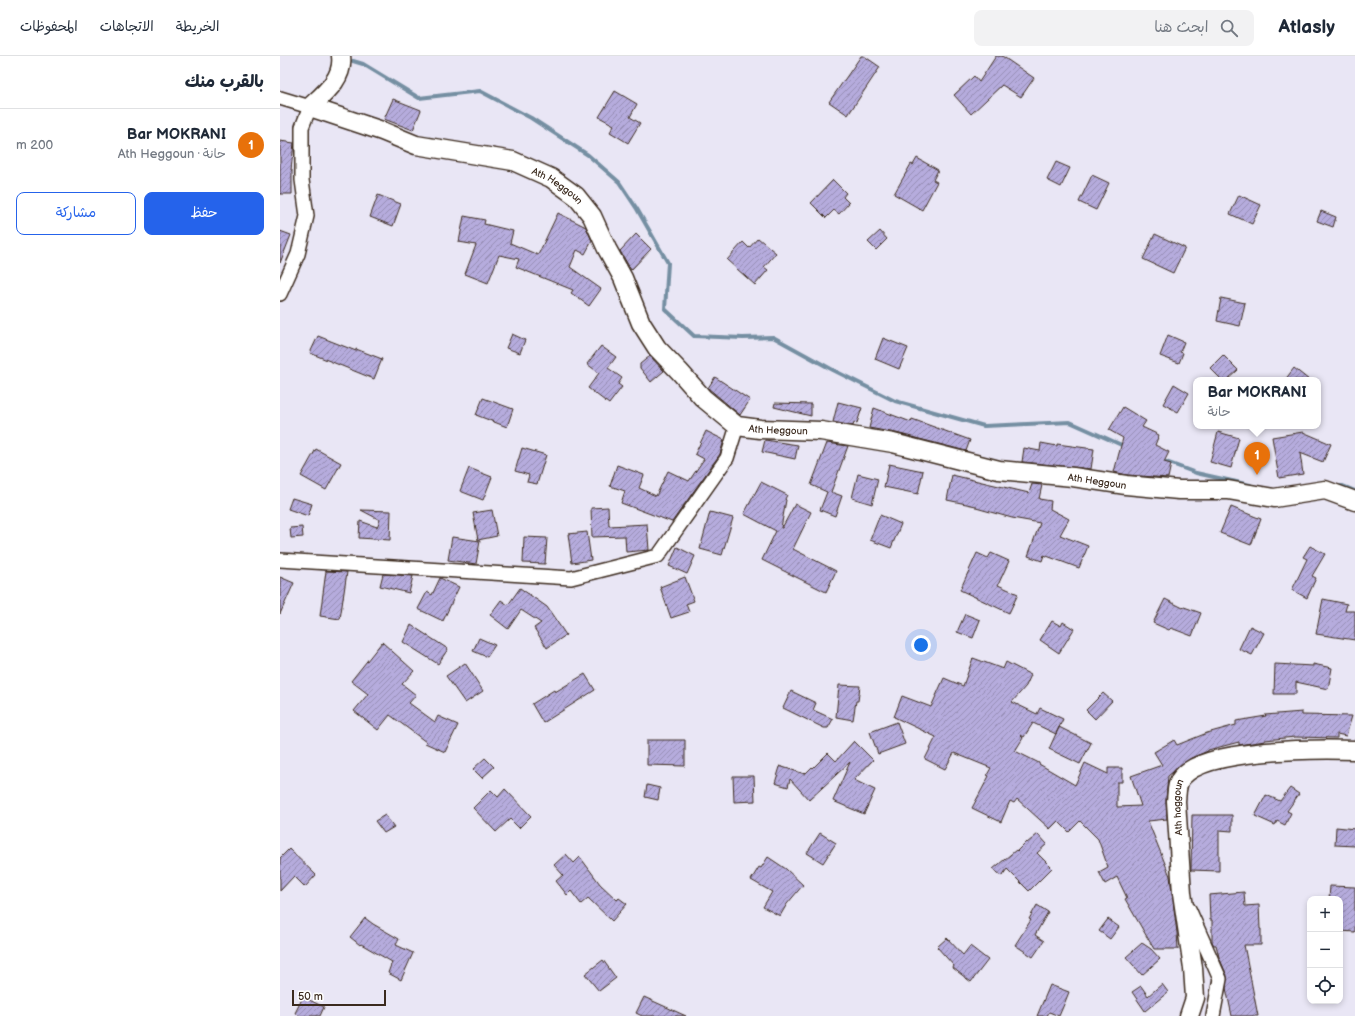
<!DOCTYPE html>
<html lang="ar">
<meta charset="utf-8">
<style>
:root{--surface:#fff;--page:#f2f2f3;--text:#1f2937;--muted:#747a83;--line:#e0e1e3;--accent:#2563eb}
body{margin:0;font-family:"Balsamiq Sans","Playpen Sans Arabic",sans-serif;background:var(--page);color:var(--text);direction:rtl}
.controls{position:absolute;right:12px;bottom:12px;display:grid;overflow:hidden;border-radius:8px;box-shadow:0 2px 6px #0003}
.controls button{width:36px;height:36px;display:grid;place-items:center;padding:0;border:0;border-bottom:1px solid var(--line);background:var(--surface);color:var(--text);font:20px sans-serif}
.scale{position:absolute;left:12px;bottom:10px;width:94px;box-sizing:border-box;padding-left:4px;border:2px solid #3b2a1e;border-top:0;font-size:11px;line-height:14px;white-space:nowrap;color:#3b2a1e;-webkit-text-stroke:3px #fff;paint-order:stroke}
.you{position:absolute;left:641px;top:589px;width:14px;height:14px;margin:-10px;border:3px solid #fff;border-radius:50%;background:#1a73e8;box-shadow:0 0 0 6px #1a73e833}
.badge{display:grid;place-items:center;width:26px;height:26px;border-radius:50%;background:var(--accent);color:#fff;font-size:13px;font-weight:700}
.pin{position:absolute;translate:-50% -33px;filter:drop-shadow(0 1px 2px #0008)}
.pin::after{content:'';position:absolute;top:21px;width:14px;height:12px;background:inherit;clip-path:polygon(0 0,100% 0,50% 100%)}
.popup{position:absolute;left:913px;top:321px;width:128px;height:52px;box-sizing:border-box;display:grid;place-content:center;border-radius:8px;background:var(--surface);filter:drop-shadow(0 1px 3px #0005);font-size:13px;white-space:nowrap;color:var(--muted)}
.popup b{font-size:15px;color:var(--text)}
.popup::after{content:'';position:absolute;left:50%;top:100%;margin-left:-8px;border:8px solid transparent;border-top-color:var(--surface)}
.list{margin:0;padding:0;list-style:none}
h2{display:flex;justify-content:space-between;align-items:center;height:52px;margin:0;padding:0 16px;font-size:17px}
h2 small{font-size:13px;font-weight:400;color:var(--muted)}
.list li{display:grid;grid-template-columns:26px 1fr auto;gap:12px;align-items:center;box-sizing:border-box;height:72px;padding:0 16px;border-top:1px solid var(--line)}
.list b{display:block;font-size:15px;white-space:nowrap}
.list p{margin:0;font-size:13px;white-space:nowrap;color:var(--muted)}
.list em{font-size:13px;font-style:normal;color:var(--muted)}
.actions{display:flex;gap:8px;padding:12px 16px}
.actions a{flex:1;padding:9px 0;border:1px solid var(--accent);border-radius:8px;text-align:center;font-size:14px;color:var(--accent)}
.actions .main{background:var(--accent);color:#fff}
.icon{flex:none;width:22px;height:22px;fill:none;stroke:currentColor;stroke-width:2;stroke-linecap:round;stroke-linejoin:round}
.map{position:relative;flex:none;width:1075px;height:960px;overflow:hidden;direction:ltr}
header{display:flex;align-items:center;gap:24px;box-sizing:border-box;height:56px;padding:0 20px;background:var(--surface);border-bottom:1px solid var(--line)}
header strong{font-size:19px}
nav{display:flex;gap:22px;margin-inline-start:auto;font-size:14px}
.search{width:280px;height:36px;background:var(--page);display:flex;align-items:center;gap:10px;box-sizing:border-box;padding:0 14px;border-radius:8px;color:var(--muted);font-size:15px}
main{display:flex}
aside{flex:1;background:var(--surface)}
.map>svg:first-child{display:block}
.lines{fill:none;stroke-linecap:round;stroke-linejoin:round}
.stream{stroke:#758fa2;stroke-width:4}
.building{fill:url(#building-hatch);stroke:#3b2a1e}
.street-casing{stroke:#3b2a1e;stroke-width:16}
.secondary-casing{stroke:#3b2a1e;stroke-width:21}
.street{stroke:#fff;stroke-width:13}
.secondary{stroke:#fff;stroke-width:18}
.labels{text-anchor:middle;stroke-width:3.5;stroke-linejoin:round;paint-order:stroke}
.street-label{font-size:10px;fill:#3b2a1e;stroke:#fff}
</style>
<header>
<strong>Atlasly</strong>
<div class="search"><svg class="icon" aria-label="search" viewBox="0 0 24 24"><circle cx="10" cy="10" r="6"/><path d="M15 15l6 6"/></svg>ابحث هنا</div>
<nav><a>الخريطة</a><a>الاتجاهات</a><a>المحفوظات</a></nav>
</header>
<main>
<div class="map">
<svg width="1075" height="960" viewBox="0 0 1075 960">
<defs>
<pattern id="building-hatch" width="6" height="6" patternUnits="userSpaceOnUse"><rect width="6" height="6" fill="#b6acdd"/><path d="M-1 1l2-2M0 6l6-6M5 7l2-2" fill="none" stroke="#958cb3"/></pattern>
</defs>
<rect width="100%" height="100%" fill="#e9e6f5"/>
<filter id="ink" filterUnits="userSpaceOnUse"><feTurbulence type="fractalNoise" baseFrequency=".025" numOctaves="2"/><feDisplacementMap in="SourceGraphic" scale="8" xChannelSelector="R" yChannelSelector="G"/><feConvolveMatrix kernelMatrix="1 2 1 2 8 2 1 2 1" color-interpolation-filters="sRGB"/></filter>
<g filter="url(#ink)">
<g class="lines">
<path class="stream" d="M73 5 83 8 139 42 200 35 251 62 308 99 339 126 357 153 388 207 385 253 414 280 463 282 493 281 553 314 615 345 704 370 790 366 846 391
M881 404 916 417 970 429
M1056 430H1063L1075 435"/>
</g>
<path class="building" d="M581 0H584L600 11 568 59 549 46Z
M716 0H722L754 22 741 41 722 29 691 58 674 39 694 20 699 26Z
M335 35 357 48 350 61 360 67 348 87 330 76 334 69 319 61Z
M113 43 141 54 133 74 104 63Z
M0 85 14 87 11 114H12V138H0Z
M637 102 658 114 653 124 657 126 642 154 614 138 631 108 633 109Z
M776 106 790 112 781 131 767 124Z
M812 119 829 127 816 154 799 146Z
M553 124 566 137 563 141 569 147 559 158 554 154 546 162 531 147Z
M98 139 121 148 113 170 90 161Z
M959 139 981 149 972 168 950 158Z
M1041 155 1056 161 1053 171 1037 165Z
M278 157 306 171 312 185 305 198 297 194 290 211 321 233 309 250 291 237 293 234 236 211 239 203 219 199 208 227 185 218 196 189 179 186 184 160 205 164 204 168 233 175 230 187 258 199Z
M0 175 11 179 0 207Z
M600 175 607 183 596 194 588 186Z
M356 178 371 193 351 214 340 195Z
M875 178 905 192 893 217 863 203Z
M478 182 496 197 484 211 488 214 475 229 447 204 463 186 469 192Z
M941 242 965 247 960 270 937 265Z
M232 278 245 284 240 297 226 292Z
M888 279 904 286 900 296 903 297 899 307 880 300Z
M38 280 76 295V293L102 303 94 323 30 297Z
M603 282 628 292 619 313 595 303Z
M321 290 336 301 328 312 342 322 338 328 342 331 329 348 308 332 319 317 307 308Z
M943 299 958 314 947 324H942L930 312Z
M370 300 384 315 371 326 360 312V308Z
M1014 312 1029 324H1005Z
M435 321 470 344 460 359 428 332Z
M894 328 909 337 898 356 883 348Z
M203 342 233 353 227 371 196 359Z
M558 346 582 352 577 367 574 366 573 370 553 366Z
M495 347 531 348V360L494 351Z
M843 351 866 365 862 371 879 379 875 389 889 396 884 406 891 408 888 422 847 419 834 416 843 382 829 374Z
M594 352 631 366 632 363 690 384 686 395 616 377 589 372Z
M426 375 444 384 440 398 392 466 341 447 345 435 330 430 337 409 364 419 359 432 376 440 388 415 409 425 424 403 415 398Z
M938 376 959 382 951 412 930 406Z
M1023 376 1051 388 1043 406 1020 397 1023 418 999 422 992 381Z
M485 384 518 389 515 403 482 396Z
M547 387 568 390 551 436 562 440 555 460 540 454 547 436 531 429Z
M761 387 777 390V388L814 393 811 413 742 406 744 392 760 395Z
M242 392 266 399 257 428 247 426 249 419 235 415Z
M36 393 61 407 46 434 21 420Z
M609 408 643 415 638 438 604 431Z
M189 412 212 421 203 444 180 435Z
M578 418 598 423 592 448 572 442Z
M672 419 749 437 752 428 762 429 759 443 771 445 770 453 789 463 780 479 808 490 799 512 764 499 762 505 748 500 760 467 732 462 696 452V450L667 444Z
M481 426 507 439 505 443 506 444 501 472H502L515 448 531 456 513 493 556 515 546 536 482 504 496 475 464 458Z
M12 442 32 448 28 460 8 453Z
M328 451 329 470 367 468 369 494 346 496 345 480 312 481 311 452Z
M951 451 981 463 971 489 940 477Z
M81 454 111 455 110 484 79 482 80 465 97 471 100 464Z
M212 454 217 480 198 484 193 457Z
M430 456 453 462 442 499 420 493Z
M600 459 621 468 611 492 590 484Z
M22 471 23 481 11 482 10 472Z
M307 476 311 504 292 507 288 478Z
M172 481 200 485 196 508 168 504Z
M244 481 267 482 265 508 243 507Z
M1030 490 1045 498 1032 520 1036 522 1027 542 1012 534 1027 503 1023 501Z
M397 491 415 500 407 518 389 510Z
M697 497 708 502 711 497 729 505 718 529 738 538 729 557 680 534Z
M46 515 67 516 60 563 40 560Z
M103 518 133 520 129 537 100 530Z
M0 521 14 527 0 558Z
M405 521 414 545 406 548 409 556 391 562 380 531Z
M160 522 179 531 163 565 138 553 147 536 152 539Z
M240 532 267 551 286 579 267 592 254 572 261 567 241 554 228 573 210 559 221 544 228 549Z
M885 543 903 552 904 551 921 557 912 580 891 572 889 574 873 567Z
M1043 543 1067 548 1065 555H1075V584L1036 578Z
M685 558 700 564 693 582 677 576Z
M772 565 781 570 783 566 794 573 779 597 760 584Z
M131 569 168 593 158 608 123 586Z
M970 570 984 577 972 599 959 593Z
M199 582 215 589 207 601 193 595Z
M102 586 134 615 122 628 136 639 129 647 155 666 158 660 178 669 165 696 145 687 146 686 110 659 98 674 74 655 88 638 71 625Z
M693 602 723 613 726 606 751 619 746 630 732 646 757 658 760 652 783 663 776 678 753 667 744 681 740 679 743 682 735 695 759 707V708L795 729 805 707 828 718V712H842V726H837V751L861 750 851 720 882 709 874 696 894 684 897 689 927 677 956 669V665L986 660 985 659 1022 656V659L1072 660 1066 680 1057 678V682L1015 681 985 684V685L959 689V686L928 694V695L911 702 888 720 886 744 887 763 868 765 890 820 897 877 898 893H874L845 843 847 842 837 821 825 828 819 816 828 811 818 783 800 765 789 776 778 765 770 773 737 743 734 747 730 745 721 766 692 752 709 720 707 719 711 712 674 697 665 713 645 703 656 681 614 661 622 640 651 651 664 622 683 630Z
M185 607 203 635 185 647 166 620Z
M995 608 1033 610V608L1052 612 1048 633 1016 626V638H994Z
M305 618 315 634 263 667 252 648 274 634 275 636Z
M559 629 580 630 578 645H576L573 664 556 661Z
M511 635 536 647 533 654 553 663 548 672H544L503 652Z
M823 637 832 645 815 663 806 654Z
M617 666 625 688 598 698 590 676Z
M779 671 811 687 800 708 769 693Z
M367 684H405V710L367 709Z
M574 685 593 704 574 724 595 734 584 758 553 745 570 706 529 744 510 723 508 731 495 727 500 711 499 710 525 718 532 711 533 712 548 697 556 705Z
M205 702 214 711 202 722 193 713Z
M453 720H474L475 745 454 746Z
M367 729 380 732 378 744 365 741Z
M1010 732 1019 738 1007 755 1011 757 1005 769 997 765 995 769 975 760 986 739 1000 745Z
M225 733 251 760 239 772 230 763 216 776 193 752 211 734 218 741Z
M105 759 114 771 104 777 95 765Z
M912 759H952V775L939 774V815L911 814Z
M1056 771 1075 773V790L1055 789Z
M540 777 556 787 543 807 527 797Z
M758 778 767 788 757 797 772 812 749 835 727 813 722 820 713 813 736 794 737 795 746 786 747 787Z
M9 793 36 819 25 831 14 820 0 835V802Z
M286 798 294 807 300 801 320 828 337 844 339 842 347 848 332 865 308 842 301 848 291 835 287 839 276 825 283 819 274 809Z
M488 801 506 813 523 829 507 848 500 860 483 851 492 836 471 824 479 811 481 812Z
M1050 830 1075 831V876L1060 875V843H1049Z
M964 836 965 850 979 849 980 873H981V889H964L978 960H952L946 932 947 920 939 901 936 889H934L932 886V864H930L929 839Z
M757 849 768 856 755 879 764 885 753 901 735 889 751 864 749 863Z
M85 862 93 868 119 883 116 889 133 897 121 924 108 917 112 906 81 888 80 889 70 881Z
M828 863 839 871 830 883 819 875Z
M667 882 683 899 690 890 708 904 691 926 673 912 674 910 657 891Z
M862 887 871 893 880 903 862 919 846 901Z
M323 904 336 922 319 935 305 918Z
M882 928 888 936 865 955 852 936 861 930 868 940Z
M770 929 789 936 785 946 779 960 769 956 767 960H757Z
M23 941 44 951 40 960H20L15 957Z
M364 941 406 960H362L356 957Z"/>
<g class="lines">
<defs>
<path id="street" d="M0 42 30 51 22 71V124L27 160 18 198 0 238
M0 504 291 522 378 500 447 402 457 370
M909 853 940 923 933 960"/>
<g id="secondary">
<path id="s1" d="M30 51 102 75 136 89 233 105 271 122 296 140 312 160 327 193 343 222 361 267 377 292 400 316 423 342 457 370 480 373 541 375 613 387 719 414 793 421 846 429 899 434H948L994 442 1045 434 1075 445"/>
<path d="M30 51C45 37 64 22 61 0"/>
<path id="s2" d="M909 960 915 942 913 912 902 837 896 745C897 737 896 728 902 721 926 692 1038 693 1075 694"/>
</g>
</defs>
<use href="#street" class="street-casing"/>
<use href="#secondary" class="secondary-casing"/>
<use href="#street" class="street"/>
<use href="#secondary" class="secondary"/>
</g>
</g>
<g class="labels">
<g class="street-label">
<text dy="4" stroke="none"><textPath href="#s1" startOffset="262">Ath Heggoun</textPath></text>
<text dy="4" stroke="none"><textPath href="#s1" startOffset="610">Ath Heggoun</textPath></text>
<text dy="4" stroke="none"><textPath href="#s1" startOffset="934">Ath Heggoun</textPath></text>
<text dy="4" stroke="none"><textPath href="#s2" startOffset="211">Ath haggoun</textPath></text>
</g>
</g>
</svg>
<div class="controls">
<button>+</button>
<button>−</button>
<button><svg class="icon" aria-label="locate" viewBox="0 0 24 24"><circle cx="12" cy="12" r="6"/><path d="M12 2v4M12 18v4M2 12h4M18 12h4"/></svg></button>
</div>
<div class="scale">50 m</div>
<div class="you"></div>
<div class="pin badge" style="left:977px;top:419px;background:#e8710a">1</div>
<div class="popup"><b>Bar MOKRANI</b>حانة</div>
</div>
<aside>
<h2>بالقرب منك<small></small></h2>
<ul class="list">
<li><span class="badge" style="background:#e8710a">1</span><div><b>Bar MOKRANI</b><p>حانة · Ath Heggoun</p></div><em>200 m</em></li>
</ul>
<div class="actions"><a class="main">حفظ</a><a>مشاركة</a></div>
</aside>
</main>
